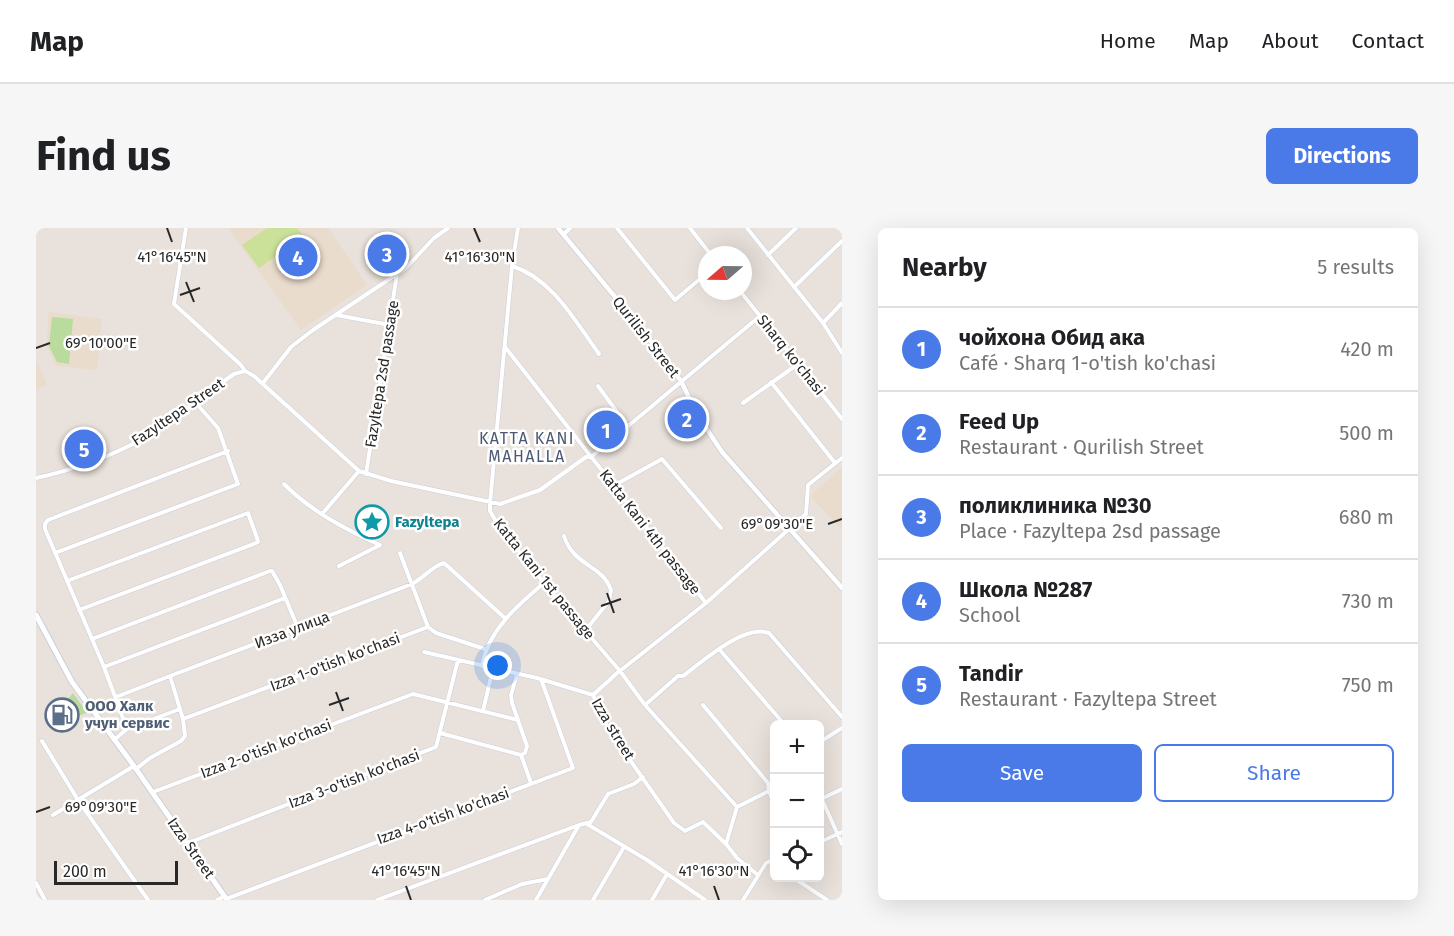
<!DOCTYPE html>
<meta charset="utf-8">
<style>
:root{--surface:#fff;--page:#f6f6f6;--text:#202124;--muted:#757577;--line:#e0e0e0;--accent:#4a7ae7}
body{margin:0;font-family:"Fira Sans",sans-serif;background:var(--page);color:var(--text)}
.controls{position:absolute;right:18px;bottom:18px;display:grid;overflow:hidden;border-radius:9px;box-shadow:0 6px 24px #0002}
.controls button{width:54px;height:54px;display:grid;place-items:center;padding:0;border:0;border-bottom:2px solid var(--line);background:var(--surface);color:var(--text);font:30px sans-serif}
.compass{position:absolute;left:662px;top:18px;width:54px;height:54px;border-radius:50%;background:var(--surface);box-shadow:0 6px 24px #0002;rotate:250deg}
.scale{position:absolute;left:18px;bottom:15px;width:124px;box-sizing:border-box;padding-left:6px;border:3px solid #282828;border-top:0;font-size:16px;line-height:21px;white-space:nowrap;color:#282828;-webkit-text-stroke:4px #fff;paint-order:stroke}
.you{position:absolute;left:462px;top:438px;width:21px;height:21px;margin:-15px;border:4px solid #fff;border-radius:50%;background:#1a73e8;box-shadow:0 0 0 9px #1a73e833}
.badge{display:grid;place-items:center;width:39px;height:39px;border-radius:50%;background:var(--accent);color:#fff;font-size:20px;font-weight:700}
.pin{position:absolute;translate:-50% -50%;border:3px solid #fff;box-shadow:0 2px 6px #0006}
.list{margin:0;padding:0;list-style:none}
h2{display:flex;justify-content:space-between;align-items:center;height:78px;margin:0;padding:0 24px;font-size:26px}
h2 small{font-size:20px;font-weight:400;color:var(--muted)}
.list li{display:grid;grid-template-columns:39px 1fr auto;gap:18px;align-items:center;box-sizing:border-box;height:84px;padding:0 24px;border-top:2px solid var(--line)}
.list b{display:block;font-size:22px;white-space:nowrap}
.list p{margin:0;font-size:20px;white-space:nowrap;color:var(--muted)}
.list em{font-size:20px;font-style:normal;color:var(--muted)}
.actions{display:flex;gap:12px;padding:18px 24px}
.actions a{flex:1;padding:14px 0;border:2px solid var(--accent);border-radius:9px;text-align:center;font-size:21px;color:var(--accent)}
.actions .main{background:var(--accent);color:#fff}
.icon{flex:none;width:33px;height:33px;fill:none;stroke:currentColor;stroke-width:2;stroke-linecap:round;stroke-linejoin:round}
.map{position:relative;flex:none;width:806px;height:672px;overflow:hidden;border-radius:9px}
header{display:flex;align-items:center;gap:36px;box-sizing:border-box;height:84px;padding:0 30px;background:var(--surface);border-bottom:2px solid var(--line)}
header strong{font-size:28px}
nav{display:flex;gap:33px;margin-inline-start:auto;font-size:21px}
.intro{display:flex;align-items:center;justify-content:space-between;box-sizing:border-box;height:144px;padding:0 36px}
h1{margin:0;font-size:42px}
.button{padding:15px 27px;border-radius:9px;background:var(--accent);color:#fff;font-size:21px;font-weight:700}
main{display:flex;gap:36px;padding:0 36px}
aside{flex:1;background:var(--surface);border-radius:9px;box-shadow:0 6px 24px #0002}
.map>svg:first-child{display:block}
.education{fill:#e9dccc}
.green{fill:#b9db9d}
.pitch{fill:#cbe199}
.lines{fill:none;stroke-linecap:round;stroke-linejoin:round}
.minor-casing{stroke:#caced9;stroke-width:5}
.tertiary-casing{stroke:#caced9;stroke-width:6}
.secondary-casing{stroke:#caced9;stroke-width:7}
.minor{stroke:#fff;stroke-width:4}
.tertiary{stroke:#fff;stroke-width:4.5}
.secondary{stroke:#fff;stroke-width:5}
.ticks{fill:none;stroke:#282828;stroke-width:2}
.labels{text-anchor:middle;stroke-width:5;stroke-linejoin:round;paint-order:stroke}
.street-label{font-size:15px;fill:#282828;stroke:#fff}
.culture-label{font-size:15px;font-weight:bold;fill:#0d838f;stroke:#fff;text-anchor:start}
.service-label{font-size:15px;font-weight:bold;fill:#4e5e75;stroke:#fff;text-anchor:start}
.neighbourhood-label{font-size:16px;letter-spacing:1.5px;fill:#4d5974;stroke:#fff}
.ticks-label{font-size:15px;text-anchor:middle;fill:#282828;stroke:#fff;stroke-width:5;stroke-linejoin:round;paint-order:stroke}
</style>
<header>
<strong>Map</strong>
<nav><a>Home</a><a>Map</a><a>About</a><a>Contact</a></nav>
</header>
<div class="intro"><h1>Find us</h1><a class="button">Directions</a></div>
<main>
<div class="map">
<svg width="806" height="672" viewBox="0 0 806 672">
<rect width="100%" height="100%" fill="#e9e1db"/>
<path class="education" d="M192 0H292L331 57 265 102Z
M12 84 66 91 61 142 20 138 11 119Z
M0 131 11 157 0 162Z
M806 239V302L774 268Z"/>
<path class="green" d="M16 89 37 91 33 136 21 134 13 118Z
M37 465 51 485 41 488 31 472Z"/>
<path class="pitch" d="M231 0H261L268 9 223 40 206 17Z"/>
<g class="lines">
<defs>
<path id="minor" d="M150 0 138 76 205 137 209 143
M482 0 476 38 454 275V283L461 295 508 355 584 443 609 477 701 579
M581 0 639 72 671 45
M654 0 675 27
M711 0 787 95 806 125
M528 6 534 0
M732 27 760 0
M476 38C517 51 539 93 563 126
M758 59 806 13
M704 63 806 191
M300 87 354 97
M787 95 806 75
M469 119 670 375
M735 154 799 235
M227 155 255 119 277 102 370 40 398 10 412 0
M562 158 592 199
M707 175 762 136
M330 246 361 46
M0 250C37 242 74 229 108 210 139 191 168 167 198 146L209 143 218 148 323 243 355 253 464 276 504 262 550 229H555L724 88
M248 256C276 284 309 301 344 317L303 338
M577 258 626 231 685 300
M286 286 323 243
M528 308C538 339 566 336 575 362L573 373 549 403
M19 325 202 256 182 200 159 174
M364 325 392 399
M236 343 244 357 262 400
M31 353 212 285 221 310 222 314 220 315 43 382
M56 411 234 343
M683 421 748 496
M388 424 501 450 557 467 573 502 638 595 649 603 667 594 690 616
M446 438C452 402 482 377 508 355
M68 439 249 370
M557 467 580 446 670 375 770 286 772 257 806 230
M80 469 134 448
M609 477 642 448H647C667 433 708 396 733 405L806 489
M667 477 732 555 733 563 738 576
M447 483 457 440
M147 491 392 399 400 405 449 421
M91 501 68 439 9 301V296L12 292 192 223
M404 505 485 527 489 525 491 518 476 475 475 467 481 446
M78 512 91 501 144 481
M6 513 42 572 112 672
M784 514 806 500
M485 527 495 555
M100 541 114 530 145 513 149 508 147 491 134 448 376 356C386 351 399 336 408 335L470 391
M117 564 377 466 482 492
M784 567 806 616
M785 571 806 561
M701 579 690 616 701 630 722 647
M701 579 733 563
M17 587 98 538
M551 596 611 632 669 672
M784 614 806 604
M152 615 400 519 422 432
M758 650 791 672
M0 655 9 672
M190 671 537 540 505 451
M181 672 189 668
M341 672 543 597
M449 672 486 656 512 651
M500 672 543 597 555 594 572 566 598 556 607 549
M557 672 588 619
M616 672 631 646
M707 672 730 635 734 633 738 636"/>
<path id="tertiary" d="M522 0 604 99 645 153 661 186 686 224 806 360"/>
<path id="secondary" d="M0 387 36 454 98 538 191 672"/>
</defs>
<use href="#minor" class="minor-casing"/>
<use href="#tertiary" class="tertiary-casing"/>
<use href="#secondary" class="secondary-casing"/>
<use href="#minor" class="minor"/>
<use href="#tertiary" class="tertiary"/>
<use href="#secondary" class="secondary"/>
</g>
<path class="ticks" d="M131 0 136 14M438 0 444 14M150 54 158 74M144 67 164 60M0 120 14 115M792 296 806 291M571 365 578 385M565 378 585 371M300 464 307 483M293 477 313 470M0 584 14 579M370 658 375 672M678 658 683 672"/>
<defs>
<symbol id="sight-ring" viewBox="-11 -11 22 22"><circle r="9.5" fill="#fff" stroke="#0f9aa8" stroke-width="1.5"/><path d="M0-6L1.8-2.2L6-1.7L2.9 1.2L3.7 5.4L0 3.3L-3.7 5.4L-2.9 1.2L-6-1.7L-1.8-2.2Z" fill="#0f9aa8"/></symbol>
<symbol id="fuel-ring" viewBox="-11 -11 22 22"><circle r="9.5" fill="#fff" stroke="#5c6f8a" stroke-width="1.5"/><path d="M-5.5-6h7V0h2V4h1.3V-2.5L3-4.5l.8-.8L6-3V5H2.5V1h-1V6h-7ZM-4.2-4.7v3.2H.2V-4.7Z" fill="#5c6f8a"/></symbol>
</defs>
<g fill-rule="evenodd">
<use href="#sight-ring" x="317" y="275" width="38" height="38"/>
<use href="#fuel-ring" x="7" y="468" width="38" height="38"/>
</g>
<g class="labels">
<g class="street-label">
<text transform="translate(610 109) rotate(52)" y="5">Qurilish Street</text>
<text transform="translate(755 127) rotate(51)" y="5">Sharq ko'chasi</text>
<text transform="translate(346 146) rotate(-81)" y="5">Fazyltepa 2sd passage</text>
<text transform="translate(142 184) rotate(-34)" y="5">Fazyltepa Street</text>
<text transform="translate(614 304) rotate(52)" y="5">Katta Kani 4th passage</text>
<text transform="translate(508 351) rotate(51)" y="5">Katta Kani 1st passage</text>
<text transform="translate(256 402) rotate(-21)" y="5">Изза улица</text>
<text transform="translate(299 434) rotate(-21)" y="5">Izza 1-o'tish ko'chasi</text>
<text transform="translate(577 501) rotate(59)" y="5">Izza street</text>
<text transform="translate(230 521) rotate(-21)" y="5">Izza 2-o'tish ko'chasi</text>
<text transform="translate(318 551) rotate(-21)" y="5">Izza 3-o'tish ko'chasi</text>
<text transform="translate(407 588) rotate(-20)" y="5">Izza 4-o'tish ko'chasi</text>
<text transform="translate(155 620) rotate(55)" y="5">Izza Street</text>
</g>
<g class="culture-label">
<text x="359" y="299">Fazyltepa</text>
</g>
<g class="service-label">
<text x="49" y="483">ООО Халк<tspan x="49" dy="17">учун сервис</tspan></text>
</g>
<g class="neighbourhood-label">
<text x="491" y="216">KATTA KANI<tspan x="491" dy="18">MAHALLA</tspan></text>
</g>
</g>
<g class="ticks-label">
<text x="136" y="34">41°16'45"N</text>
<text x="444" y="34">41°16'30"N</text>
<text x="65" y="120">69°10'00"E</text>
<text x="741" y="301">69°09'30"E</text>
<text x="65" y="584">69°09'30"E</text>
<text x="370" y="648">41°16'45"N</text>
<text x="678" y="648">41°16'30"N</text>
</g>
</svg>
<div class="controls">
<button>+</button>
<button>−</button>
<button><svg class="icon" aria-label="locate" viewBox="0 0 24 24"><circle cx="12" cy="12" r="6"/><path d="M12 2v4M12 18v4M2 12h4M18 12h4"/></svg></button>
</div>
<svg class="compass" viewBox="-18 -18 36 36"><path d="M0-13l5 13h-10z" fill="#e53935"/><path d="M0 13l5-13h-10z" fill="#757577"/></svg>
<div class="scale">200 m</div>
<div class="you"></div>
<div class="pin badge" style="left:570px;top:202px">1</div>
<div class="pin badge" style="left:651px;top:191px">2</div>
<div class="pin badge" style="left:351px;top:26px">3</div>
<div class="pin badge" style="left:262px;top:29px">4</div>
<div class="pin badge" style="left:48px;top:221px">5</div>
</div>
<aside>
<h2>Nearby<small>5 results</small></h2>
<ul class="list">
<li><span class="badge">1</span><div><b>чойхона Обид ака</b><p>Café · Sharq 1-o'tish ko'chasi</p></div><em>420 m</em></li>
<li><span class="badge">2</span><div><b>Feed Up</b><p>Restaurant · Qurilish Street</p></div><em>500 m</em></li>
<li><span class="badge">3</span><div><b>поликлиника №30</b><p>Place · Fazyltepa 2sd passage</p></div><em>680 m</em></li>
<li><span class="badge">4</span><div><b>Школа №287</b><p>School</p></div><em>730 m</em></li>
<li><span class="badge">5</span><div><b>Tandir</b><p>Restaurant · Fazyltepa Street</p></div><em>750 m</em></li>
</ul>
<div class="actions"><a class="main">Save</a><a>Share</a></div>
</aside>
</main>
